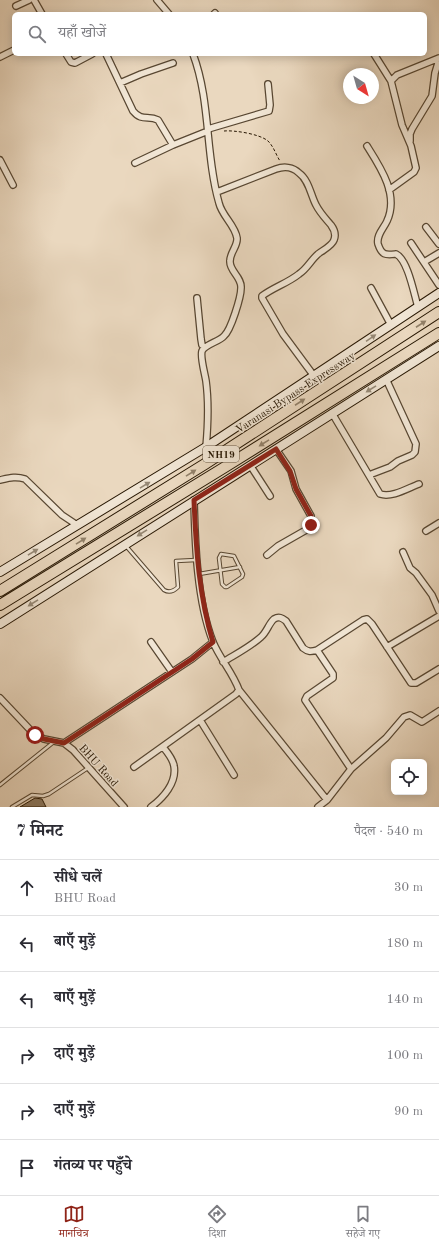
<!DOCTYPE html>
<html lang="hi">
<meta charset="utf-8">
<style>
:root{--surface:#fff;--page:#f2f2f3;--text:#2b2b33;--muted:#7c7c81;--line:#e1e1e2;--accent:#8f2418}
body{margin:0;font-family:"Old Standard TT","Noto Serif Devanagari",serif;background:var(--page);color:var(--text)}
.controls{position:absolute;right:12px;bottom:12px;display:grid;overflow:hidden;border-radius:6px;box-shadow:0 2px 10px #0003}
.controls button{width:36px;height:36px;display:grid;place-items:center;padding:0;border:0;border-bottom:1px solid var(--line);background:var(--surface);color:var(--text);font:20px sans-serif}
.compass{position:absolute;left:343px;top:68px;width:36px;height:36px;border-radius:50%;background:var(--surface);box-shadow:0 2px 10px #0003;rotate:143deg}
.stop{position:absolute;width:12px;height:12px;margin:-9px;border:3px solid #8f2418;border-radius:50%;background:#fff}
.stop.end{background:#8f2418;border-color:#fff;box-shadow:0 1px 4px #0008}
.list{margin:0;padding:0;list-style:none}
h2{display:flex;justify-content:space-between;align-items:center;height:52px;margin:0;padding:0 16px;font-size:17px}
h2 small{font-size:13px;font-weight:400;color:var(--muted)}
.list li{display:grid;grid-template-columns:26px 1fr auto;gap:12px;align-items:center;box-sizing:border-box;height:56px;padding:0 16px;border-top:1px solid var(--line)}
.list b{display:block;font-size:15px;white-space:nowrap}
.list p{margin:0;font-size:13px;white-space:nowrap;color:var(--muted)}
.list em{font-size:13px;font-style:normal;color:var(--muted)}
.icon{flex:none;width:22px;height:22px;fill:none;stroke:currentColor;stroke-width:2;stroke-linecap:round;stroke-linejoin:round}
.map{position:relative;flex:none;width:439px;height:807px;overflow:hidden}
.search{position:absolute;background:var(--surface);box-shadow:0 2px 10px #0003;left:12px;right:12px;top:12px;height:44px;display:flex;align-items:center;gap:10px;box-sizing:border-box;padding:0 14px;border-radius:6px;color:var(--muted);font-size:15px}
.sheet{height:388px;background:var(--surface)}
nav{display:flex;justify-content:space-around;align-items:center;box-sizing:border-box;height:56px;border-top:1px solid var(--line);background:var(--surface);font-size:11px;color:var(--muted)}
nav a{display:grid;justify-items:center;gap:2px}
nav .on{color:var(--accent)}
.map>svg:first-child{display:block}
.building{fill:#8c7b65;stroke:#271703}
.lines{fill:none;stroke-linecap:round;stroke-linejoin:round}
.lane-casing{stroke:#584732;stroke-width:4.5}
.street-casing{stroke:#584732;stroke-width:8}
.secondary-casing{stroke:#271703;stroke-width:10}
.highway-casing{stroke:#271703;stroke-width:12}
.path{stroke:#271703;stroke-width:1;stroke-dasharray:3 2;stroke-linecap:butt}
.lane{stroke:#f1e6d5;stroke-width:2.5}
.street{stroke:#f1e6d5;stroke-width:5.5}
.secondary{stroke:#f1e6d5;stroke-width:8}
.highway{stroke:#ead8bf;stroke-width:10}
.oneway{fill:#92816a}
.oneway2{fill:#968976}
.route{stroke:#8f2418;stroke-width:5}
.labels{text-anchor:middle;stroke-width:3;stroke-linejoin:round;paint-order:stroke}
.shield{fill:#f1e6d5;stroke:#645542;stroke-width:1}
.shield-label{font-size:10px;font-weight:bold;fill:#271703}
.street-label{font-size:11px;fill:#271703;stroke:#f1e6d5}
</style>
<div class="map">
<svg width="439" height="807" viewBox="0 0 439 807">
<rect width="100%" height="100%" fill="#ead8bf"/>
<filter id="stains"><feTurbulence type="fractalNoise" baseFrequency=".005" numOctaves="4"/><feColorMatrix values="0 0 0 0 .2 0 0 0 0 .09 0 0 0 0 .02 0 0 0 .5 -.17"/></filter>
<radialGradient id="worn" r=".72"><stop offset=".6" stop-color="#630" stop-opacity="0"/><stop offset="1" stop-color="#630" stop-opacity=".3"/></radialGradient>
<path class="building" d="M35 798 42 799 46 807H20Z"/>
<g class="lines">
<defs>
<path id="lane" d="M126 546 164 590C169 593 174 591 178 587L176 561 196 560
M221 554 234 556 243 574 242 577 227 587H225L222 584 219 558Z
M199 574 240 567
M0 785 55 741
M12 807 32 795 43 796 49 794 88 768"/>
<path id="street" d="M34 0 42 14
M157 0 169 14
M16 6 29 0
M214 14 215 13
M66 54 71 62 75 63 92 54
M106 54 133 111C142 122 148 115 158 120L173 145
M193 54C211 102 205 154 219 203 222 216 235 225 237 238 238 246 230 252 230 261 229 271 242 277 241 288 241 297 231 330 224 336 219 342 205 344 202 351 200 357 205 374 206 381 209 403 208 425 206 447
M374 54 391 81
M0 57 14 50
M120 83 141 74 173 63
M208 129 269 111 270 105 268 84
M410 141V134L412 129 432 96 435 73 439 60
M367 146C381 168 399 195 387 221 384 228 376 235 378 244 382 256 386 255 396 254 408 260 414 294 418 307
M0 160 13 185
M135 163 173 145 208 131
M389 190 414 172 416 168 411 146 402 125 391 81 397 75 439 58
M217 192 276 169C284 166 293 167 299 173 309 180 311 196 316 205 320 213 326 219 331 225 334 229 336 235 334 240 332 246 323 250 318 254 311 260 307 269 299 274 288 283 274 287 262 296V298L283 334 314 376
M426 227 439 244
M411 243 439 285
M424 262 439 253
M371 288 391 325
M197 298 201 339 202 345 205 347
M332 413 380 494C392 498 408 488 419 484
M250 465 270 496
M369 475 390 467 398 461 412 455 415 452 416 444 386 379
M0 480C9 478 16 476 25 479L62 515 77 525
M426 531 439 523
M403 552 410 568 416 573 432 595 439 611
M267 555 278 546 306 530 311 525V516L296 489 291 471 276 449
M151 642 172 672
M387 647 439 616
M317 650 333 674V678L307 696 305 700 351 769
M223 662C236 654 250 647 261 637 267 632 269 623 274 619 279 616 282 618 286 621L303 648C308 652 311 652 317 650L363 620 367 619 372 624 411 683H416L439 669
M239 690 327 800 318 807
M0 698 35 735 44 739 64 743 73 750 124 807
M200 720 234 775
M64 743 192 659 213 642
M134 767 236 694 239 690C233 673 220 659 213 642 197 601 195 544 194 500
M327 800 351 769 386 738 404 717 410 715 422 722 439 711
M151 807C163 798 177 783 174 766 173 759 167 752 163 747"/>
<path id="secondary" d="M0 572 206 447 439 293
M0 624 439 346"/>
<path id="highway" d="M0 591 205 464 439 312
M0 605 225 467 439 333"/>
</defs>
<use href="#lane" class="lane-casing"/>
<use href="#street" class="street-casing"/>
<use href="#secondary" class="secondary-casing"/>
<use href="#highway" class="highway-casing"/>
<path class="path" d="M224 131C234 130 260 134 268 141 274 147 276 155 280 161"/>
<use href="#lane" class="lane"/>
<use href="#street" class="street"/>
<use href="#secondary" class="secondary"/>
<use href="#highway" class="highway"/>
</g>
<defs><path id="oneway-solid" d="M-6-.8H1V-3.2L6.5 0L1 3.2V.8H-6Z"/></defs>
<g class="oneway">
<use href="#oneway-solid" transform="translate(421 324) rotate(-33)"/>
<use href="#oneway-solid" transform="translate(300 402) rotate(-33)"/>
<use href="#oneway-solid" transform="translate(264 443) rotate(148)"/>
<use href="#oneway-solid" transform="translate(191 473) rotate(-32)"/>
<use href="#oneway-solid" transform="translate(81 541) rotate(-32)"/>
</g>
<g class="oneway2">
<use href="#oneway-solid" transform="translate(371 338) rotate(-34)"/>
<use href="#oneway-solid" transform="translate(371 389) rotate(148)"/>
<use href="#oneway-solid" transform="translate(145 485) rotate(-31)"/>
<use href="#oneway-solid" transform="translate(142 533) rotate(148)"/>
<use href="#oneway-solid" transform="translate(33 552) rotate(-31)"/>
<use href="#oneway-solid" transform="translate(33 603) rotate(148)"/>
</g>
<g class="lines">
<path class="route" d="M35 735 44 739 64 743 192 659 213 642C199 596 196 549 194 500L276 449 290 471 296 489 311 516V525"/>
</g>
<g class="labels">
<rect class="shield" x="203" y="446" width="36" height="16" rx="3"/>
<g class="shield-label">
<text x="221" y="458">NH19</text>
</g>
<g class="street-label">
<text transform="translate(295 392) rotate(-33)" y="4">Varanasi Bypass Expressway</text>
<text transform="translate(99 765) rotate(48)" y="4">BHU Road</text>
</g>
</g>
<rect width="100%" height="100%" filter="url(#stains)"/>
<rect width="100%" height="100%" fill="url(#worn)"/>
</svg>
<div class="controls">
<button><svg class="icon" aria-label="locate" viewBox="0 0 24 24"><circle cx="12" cy="12" r="6"/><path d="M12 2v4M12 18v4M2 12h4M18 12h4"/></svg></button>
</div>
<svg class="compass" viewBox="-18 -18 36 36"><path d="M0-13l5 13h-10z" fill="#e53935"/><path d="M0 13l5-13h-10z" fill="#7c7c81"/></svg>
<div class="stop" style="left:35px;top:735px"></div>
<div class="stop end" style="left:311px;top:525px"></div>
<div class="search"><svg class="icon" aria-label="search" viewBox="0 0 24 24"><circle cx="10" cy="10" r="6"/><path d="M15 15l6 6"/></svg>यहाँ खोजें</div>
</div>
<section class="sheet">
<h2>7 मिनट<small>पैदल · 540 m</small></h2>
<ul class="list">
<li><svg class="icon" aria-label="ahead" viewBox="0 0 24 24"><path d="M12 20V5M6 11l6-6 6 6"/></svg><div><b>सीधे चलें</b><p>BHU Road</p></div><em>30 m</em></li>
<li><svg class="icon" aria-label="left" viewBox="0 0 24 24"><path d="M17 20v-9H6M10 6l-5 5 5 5"/></svg><div><b>बाएँ मुड़ें</b></div><em>180 m</em></li>
<li><svg class="icon" aria-label="left" viewBox="0 0 24 24"><path d="M17 20v-9H6M10 6l-5 5 5 5"/></svg><div><b>बाएँ मुड़ें</b></div><em>140 m</em></li>
<li><svg class="icon" aria-label="right" viewBox="0 0 24 24"><path d="M7 20v-9h11M14 6l5 5-5 5"/></svg><div><b>दाएँ मुड़ें</b></div><em>100 m</em></li>
<li><svg class="icon" aria-label="right" viewBox="0 0 24 24"><path d="M7 20v-9h11M14 6l5 5-5 5"/></svg><div><b>दाएँ मुड़ें</b></div><em>90 m</em></li>
<li><svg class="icon" aria-label="arrive" viewBox="0 0 24 24"><path d="M6 21V4h12l-3 4 3 4H6"/></svg><div><b>गंतव्य पर पहुँचे</b></div></li>
</ul>
</section>
<nav>
<a class="on"><svg class="icon" aria-label="map" viewBox="0 0 24 24"><path d="M3 6l6-2 6 2 6-2v14l-6 2-6-2-6 2zM9 4v14M15 6v14"/></svg>मानचित्र</a>
<a><svg class="icon" aria-label="directions" viewBox="0 0 24 24"><path d="M12 3l9 9-9 9-9-9zM9 14v-3h6M13 9l2 2-2 2"/></svg>दिशा</a>
<a><svg class="icon" aria-label="saved" viewBox="0 0 24 24"><path d="M7 4h10v16l-5-4-5 4z"/></svg>सहेजे गए</a>
</nav>
